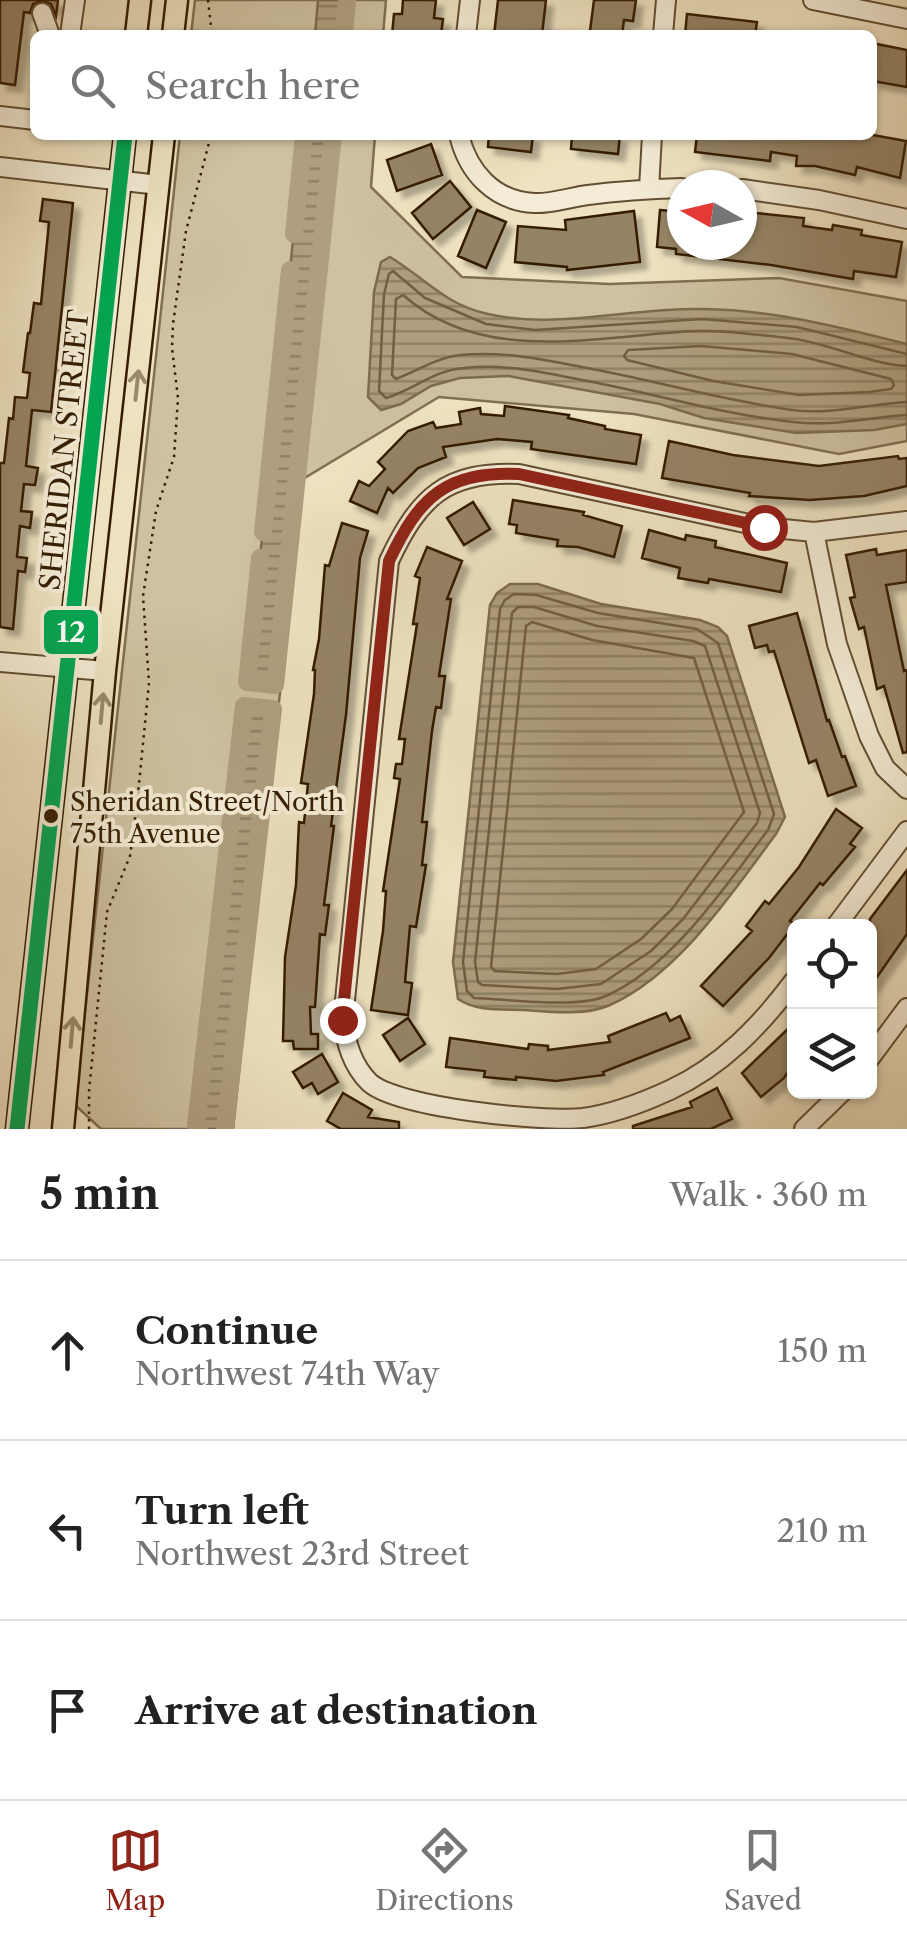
<!DOCTYPE html>
<meta charset="utf-8">
<style>
:root{--surface:#fff;--page:#f2f2f2;--text:#222;--muted:#767676;--line:#e0e0e0;--accent:#8f2418}
body{margin:0;font-family:"Libre Caslon Text",serif;background:var(--page);color:var(--text)}
.controls{position:absolute;right:30px;bottom:30px;display:grid;overflow:hidden;border-radius:15px;box-shadow:0 2px 8px #0004}
.controls button{width:90px;height:90px;display:grid;place-items:center;padding:0;border:0;border-bottom:2px solid var(--line);background:var(--surface);color:var(--text);font:50px sans-serif}
.compass{position:absolute;left:667px;top:170px;width:90px;height:90px;border-radius:50%;background:var(--surface);box-shadow:0 2px 8px #0004;rotate:278deg}
.stop{position:absolute;width:30px;height:30px;margin:-22px;border:8px solid #8f2418;border-radius:50%;background:#fff}
.stop.end{background:#8f2418;border-color:#fff;box-shadow:0 2px 10px #0008}
.list{margin:0;padding:0;list-style:none}
h2{display:flex;justify-content:space-between;align-items:center;height:130px;margin:0;padding:0 40px;font-size:42px}
h2 small{font-size:32px;font-weight:400;color:var(--muted)}
.list li{display:grid;grid-template-columns:65px 1fr auto;gap:30px;align-items:center;box-sizing:border-box;height:180px;padding:0 40px;border-top:2px solid var(--line)}
.list b{display:block;font-size:38px;white-space:nowrap}
.list p{margin:0;font-size:32px;white-space:nowrap;color:var(--muted)}
.list em{font-size:32px;font-style:normal;color:var(--muted)}
.icon{flex:none;width:55px;height:55px;fill:none;stroke:currentColor;stroke-width:2;stroke-linecap:round;stroke-linejoin:round}
.map{position:relative;flex:none;width:907px;height:1129px;overflow:hidden}
.search{position:absolute;background:var(--surface);box-shadow:0 2px 8px #0004;left:30px;right:30px;top:30px;height:110px;display:flex;align-items:center;gap:25px;box-sizing:border-box;padding:0 35px;border-radius:15px;color:var(--muted);font-size:38px}
.sheet{height:670px;background:var(--surface)}
nav{display:flex;justify-content:space-around;align-items:center;box-sizing:border-box;height:140px;border-top:2px solid var(--line);background:var(--surface);font-size:28px;color:var(--muted)}
nav a{display:grid;justify-items:center;gap:5px}
nav .on{color:var(--accent)}
.map>svg:first-child{display:block}
.grass{fill:#cec1a0;stroke:#816f51;stroke-width:2.5}
.water{fill:url(#water-rules);stroke:#7e6b4d;stroke-width:2.5}
.lines{fill:none;stroke-linecap:round;stroke-linejoin:round}
.shore{stroke:#725e40;stroke-width:2.5}
.canal{stroke:#af9f7f;stroke-width:18}
.building{fill:#958365;stroke:#341d02;stroke-width:2.5;filter:url(#shadow)}
.minor-casing{stroke:#624e32;stroke-width:22}
.major-casing{stroke:#341d02;stroke-width:25}
.path{stroke:#341d02;stroke-width:2.5;stroke-dasharray:2.5 5;stroke-linecap:butt}
.minor{stroke:#f4ecd6;stroke-width:18}
.major{stroke:#eee2c0;stroke-width:20}
.bus-1-casing{stroke:#f4ecd6;stroke-width:22}
.bus-1{stroke:#00a651;stroke-width:15}
.oneway{stroke:#9a896a}
.route{stroke:#8f2418;stroke-width:12}
.bus-dot{fill:#341d02;stroke:#f4ecd6;stroke-width:4}
.labels{text-anchor:middle;stroke-width:8;stroke-linejoin:round;paint-order:stroke}
.bus-label{font-size:26px;fill:#341d02;stroke:#f4ecd6;text-anchor:start}
.street-label{font-size:28px;fill:#341d02;stroke:#f4ecd6}
.line-badge{stroke:#f4ecd6;stroke-width:4}
.badge-label{font-size:28px;text-anchor:middle;font-weight:bold;fill:#fff}
</style>
<div class="map">
<svg width="907" height="1129" viewBox="0 0 907 1129">
<defs>
<pattern id="water-rules" width="6" height="5" patternUnits="userSpaceOnUse" patternTransform="scale(2.5)"><rect width="6" height="5" fill="#af9f7f"/><path d="M0 2.5h6" fill="none" stroke="#8f8166"/></pattern>
<filter id="shadow"><feDropShadow dx="7" dy="7" stdDeviation="2.5" flood-color="#0004"/></filter>
</defs>
<rect width="100%" height="100%" fill="#eee2c0"/>
<filter id="stains"><feTurbulence type="fractalNoise" baseFrequency=".002" numOctaves="4"/><feColorMatrix values="0 0 0 0 .2 0 0 0 0 .09 0 0 0 0 .02 0 0 0 .5 -.17"/></filter>
<radialGradient id="worn" r=".72"><stop offset=".6" stop-color="#630" stop-opacity="0"/><stop offset="1" stop-color="#630" stop-opacity=".3"/></radialGradient>
<path class="grass" d="M195 0H386L383 35H191Z
M180 135H375L371 187 462 277 610 284 779 278 907 301V441L839 454 634 414 439 397 303 479 233 1129H101L75 1105Z"/>
<path class="water" d="M318 0H347L344 35H315Z
M304 135H333L275 685 247 682Z
M390 257C425 278 445 305 488 314 558 330 632 307 703 309 774 310 839 327 907 344V424L874 430 796 433 704 418 660 404 508 376 460 378 431 386 401 404 381 410 368 397 374 292 381 262Z
M510 584H538L601 604 700 620 718 627 727 636 785 817 776 834C732 893 679 974 610 1005 586 1016 550 1012 525 1010 502 1009 477 1012 458 999L453 962 490 605 497 593Z
M244 706 273 709 225 1129H199L196 1125Z"/>
<g class="lines">
<path class="shore" d="M701 346 792 354 891 379 894 385 891 389 869 392 799 395 713 381 627 360 624 356 628 350Z
M907 354 797 327 702 319 535 330 486 324 425 298 393 271 389 274 384 294 379 391 386 398C413 390 434 370 464 368 503 364 538 371 577 379 649 392 720 414 793 422 831 427 870 417 907 415
M907 366C867 364 828 342 788 338 758 335 727 330 697 331 599 335 484 367 403 295L396 299 392 375 396 379C417 371 436 358 460 355 502 351 541 359 582 367 653 380 721 400 792 410 830 415 869 404 907 402
M514 594 536 595 598 613 697 629 718 643 774 814 768 830C725 886 673 966 606 996 576 1009 508 999 474 998L467 991 463 962 500 609 505 600Z
M518 607H534L597 626 693 641 705 646 760 813 757 823 683 919 651 951 601 984 557 989 482 985 478 982 475 962 512 613Z
M532 622 592 640 694 658 744 812 672 909 641 939 596 969 557 974 495 971 491 967 526 626Z"/>
<path class="canal" d="M344 35 347 0
M294 234 304 135
M263 532 290 270
M260 558 247 682 275 685 333 135
M199 1129 196 1125 244 706 273 709 225 1129"/>
</g>
<path class="building" d="M0 0H58L56 16 51 4 43 1 33 4 30 13 24 12 15 85 0 83Z
M403 0H436L434 18 443 19 441 35H392L394 14H402Z
M498 0H546L542 35H494Z
M594 0H636L633 21 624 20 622 35 590 31Z
M687 14 757 22 755 35H685Z
M872 43 907 50V87L872 81Z
M489 135H533L531 152 488 147Z
M572 135H620L618 154 571 149Z
M697 135H873L906 141 900 178 857 167 855 175 815 166H796L797 156 771 152 770 161 695 152Z
M431 144 442 175 397 191 387 160Z
M450 181 471 207 433 239 412 213Z
M43 199 73 203 51 412 32 410 26 466 38 468 35 485 24 484 21 511 32 512 30 528 20 526 17 557 27 558 25 572 18 571 13 629 0 627V463H4L9 418 13 419 15 397 27 398 30 373 23 372 28 333H30L34 303 41 304 49 222 40 221Z
M477 210 506 222 486 268 458 256Z
M660 210 682 212V245H742L746 212 804 218 803 226 832 230 833 225 862 230 861 235 902 242 896 277 854 271 853 279 771 265 676 254V249L657 247Z
M634 211 640 262 567 270V267L515 262 518 226 566 230 565 220Z
M505 406 569 415 568 418 605 426V429L641 435 636 464 531 449 532 442 497 439 443 447 446 457 418 468 393 493 388 488 377 513 350 501 359 481 369 486 385 469 378 462 408 431 433 422 436 428 461 424 459 412 480 408 481 414 504 416Z
M669 441 733 455 819 466 898 456 899 459 907 458V486L864 496 810 500 749 496 750 493 662 478Z
M513 500 584 512 583 515 622 526 614 557 578 547 557 546 558 540 516 533 517 525 509 524Z
M473 502 490 529 464 545 447 518Z
M342 523 368 531 360 558 346 715 331 826H334L324 905H329L325 935 320 934 315 1007H310L311 1034H318V1049H294L293 1041H283L285 957 296 885 299 822 304 823 308 784 301 783 314 694 315 670H313L319 639 325 565 329 566Z
M649 530 685 540 686 535 716 541 715 547 787 563 781 592 709 579 708 583 678 578 680 568 642 558Z
M427 547 462 561 447 599H451L439 676H445L441 708 436 707 432 731 422 822H427L422 865H426L416 927 410 926 405 982 412 983 408 1015 371 1010 383 931 386 891H383L400 779 394 778 396 764H402L405 739H399L417 624H413L420 578 415 576Z
M876 549 877 555 907 550V582L886 585 904 671 907 670V752L903 753 884 686 877 689 864 627 859 629 850 598 855 597 846 555Z
M797 613 827 721 829 720 842 757 845 756 856 786 828 796 816 760 809 763 774 651 769 652 767 645 755 648 749 626Z
M836 809 862 828 850 844 855 847 823 885 820 883 790 921 795 924 769 958 723 1006 701 986 752 931 746 926 765 901 769 904 799 867Z
M907 870V934L870 987V919Z
M666 1013 670 1021 680 1016 690 1038 603 1072 604 1075 556 1081 516 1077V1080L484 1077 485 1071 446 1067 450 1038 528 1049 529 1044 548 1046V1050L610 1042 608 1036Z
M408 1018 425 1044 400 1061 383 1035Z
M794 1023V1063L784 1078 761 1097 742 1073Z
M322 1054 338 1082 318 1094 312 1083 303 1088 293 1072Z
M717 1088 732 1119 711 1129H633V1126L692 1107 690 1102Z
M343 1093 372 1110 368 1117 399 1122V1129H341L327 1121Z"/>
<g class="lines">
<defs>
<path id="minor" d="M813 0 907 19
M42 13 50 35
M70 35 75 0
M466 35 470 0
M663 35 666 0
M0 116 35 120
M459 135C468 172 494 201 534 203 551 204 571 197 588 195 619 191 651 189 682 188
M0 167 159 185
M649 189 652 135
M742 189 819 200 907 219
M814 532 837 644 869 736 885 768 907 789
M0 662 105 671
M836 926 907 831
M794 981C760 1026 722 1066 670 1090 644 1102 613 1114 583 1118 544 1122 396 1108 369 1082 352 1065 346 1043 343 1020L389 561C419 497 446 471 519 474L763 527 814 532 907 521
M870 1058 907 1008
M804 1129 842 1092"/>
<path id="major" d="M136 35 140 0
M173 35 177 0
M17 1129 125 135
M63 1129 105 671 164 135"/>
</defs>
<use href="#minor" class="minor-casing"/>
<use href="#major" class="major-casing"/>
<path class="path" d="M208 0 212 35
M89 1129V1091L107 912 130 856 137 804 149 683 143 596 156 511 174 457 178 398 172 348 173 324 186 231 211 135"/>
<use href="#minor" class="minor"/>
<use href="#major" class="major"/>
<defs>
<path id="bus-1" d="M17 1129 125 135"/>
</defs>
<use href="#bus-1" class="bus-1-casing"/>
<use href="#bus-1" class="bus-1"/>
</g>
<defs><path id="oneway-shaft" d="M-6 0H5M1.5-3L5.5 0L1.5 3" fill="none" stroke-width="1.6" stroke-linecap="round" stroke-linejoin="round" transform="scale(2.5)"/></defs>
<g class="oneway">
<use href="#oneway-shaft" transform="translate(137 385) rotate(-84)"/>
<use href="#oneway-shaft" transform="translate(102 708) rotate(-85)"/>
<use href="#oneway-shaft" transform="translate(72 1032) rotate(-85)"/>
</g>
<g class="lines">
<path class="route" d="M342 1020 389 561C419 497 446 471 519 474L764 527"/>
</g>
<circle class="bus-dot" cx="51" cy="816" r="9"/>
<g class="labels">
<g class="bus-label">
<text x="70" y="811">Sheridan Street/North<tspan x="70" dy="32">75th Avenue</tspan></text>
</g>
<g class="street-label">
<text transform="translate(64 450) rotate(-84)" y="10">SHERIDAN STREET</text>
</g>
</g>
<rect class="line-badge" x="42" y="608" width="58" height="48" rx="10" fill="#00a651"/>
<g class="badge-label">
<text x="71" y="642">12</text>
</g>
<rect width="100%" height="100%" filter="url(#stains)"/>
<rect width="100%" height="100%" fill="url(#worn)"/>
</svg>
<div class="controls">
<button><svg class="icon" aria-label="locate" viewBox="0 0 24 24"><circle cx="12" cy="12" r="6"/><path d="M12 2v4M12 18v4M2 12h4M18 12h4"/></svg></button>
<button><svg class="icon" aria-label="layers" viewBox="0 0 24 24"><path d="M12 4l9 5-9 5-9-5zM3 14l9 5 9-5"/></svg></button>
</div>
<svg class="compass" viewBox="-18 -18 36 36"><path d="M0-13l5 13h-10z" fill="#e53935"/><path d="M0 13l5-13h-10z" fill="#767676"/></svg>
<div class="stop" style="left:764px;top:527px"></div>
<div class="stop end" style="left:342px;top:1020px"></div>
<div class="search"><svg class="icon" aria-label="search" viewBox="0 0 24 24"><circle cx="10" cy="10" r="6"/><path d="M15 15l6 6"/></svg>Search here</div>
</div>
<section class="sheet">
<h2>5 min<small>Walk · 360 m</small></h2>
<ul class="list">
<li><svg class="icon" aria-label="ahead" viewBox="0 0 24 24"><path d="M12 20V5M6 11l6-6 6 6"/></svg><div><b>Continue</b><p>Northwest 74th Way</p></div><em>150 m</em></li>
<li><svg class="icon" aria-label="left" viewBox="0 0 24 24"><path d="M17 20v-9H6M10 6l-5 5 5 5"/></svg><div><b>Turn left</b><p>Northwest 23rd Street</p></div><em>210 m</em></li>
<li><svg class="icon" aria-label="arrive" viewBox="0 0 24 24"><path d="M6 21V4h12l-3 4 3 4H6"/></svg><div><b>Arrive at destination</b></div></li>
</ul>
</section>
<nav>
<a class="on"><svg class="icon" aria-label="map" viewBox="0 0 24 24"><path d="M3 6l6-2 6 2 6-2v14l-6 2-6-2-6 2zM9 4v14M15 6v14"/></svg>Map</a>
<a><svg class="icon" aria-label="directions" viewBox="0 0 24 24"><path d="M12 3l9 9-9 9-9-9zM9 14v-3h6M13 9l2 2-2 2"/></svg>Directions</a>
<a><svg class="icon" aria-label="saved" viewBox="0 0 24 24"><path d="M7 4h10v16l-5-4-5 4z"/></svg>Saved</a>
</nav>
